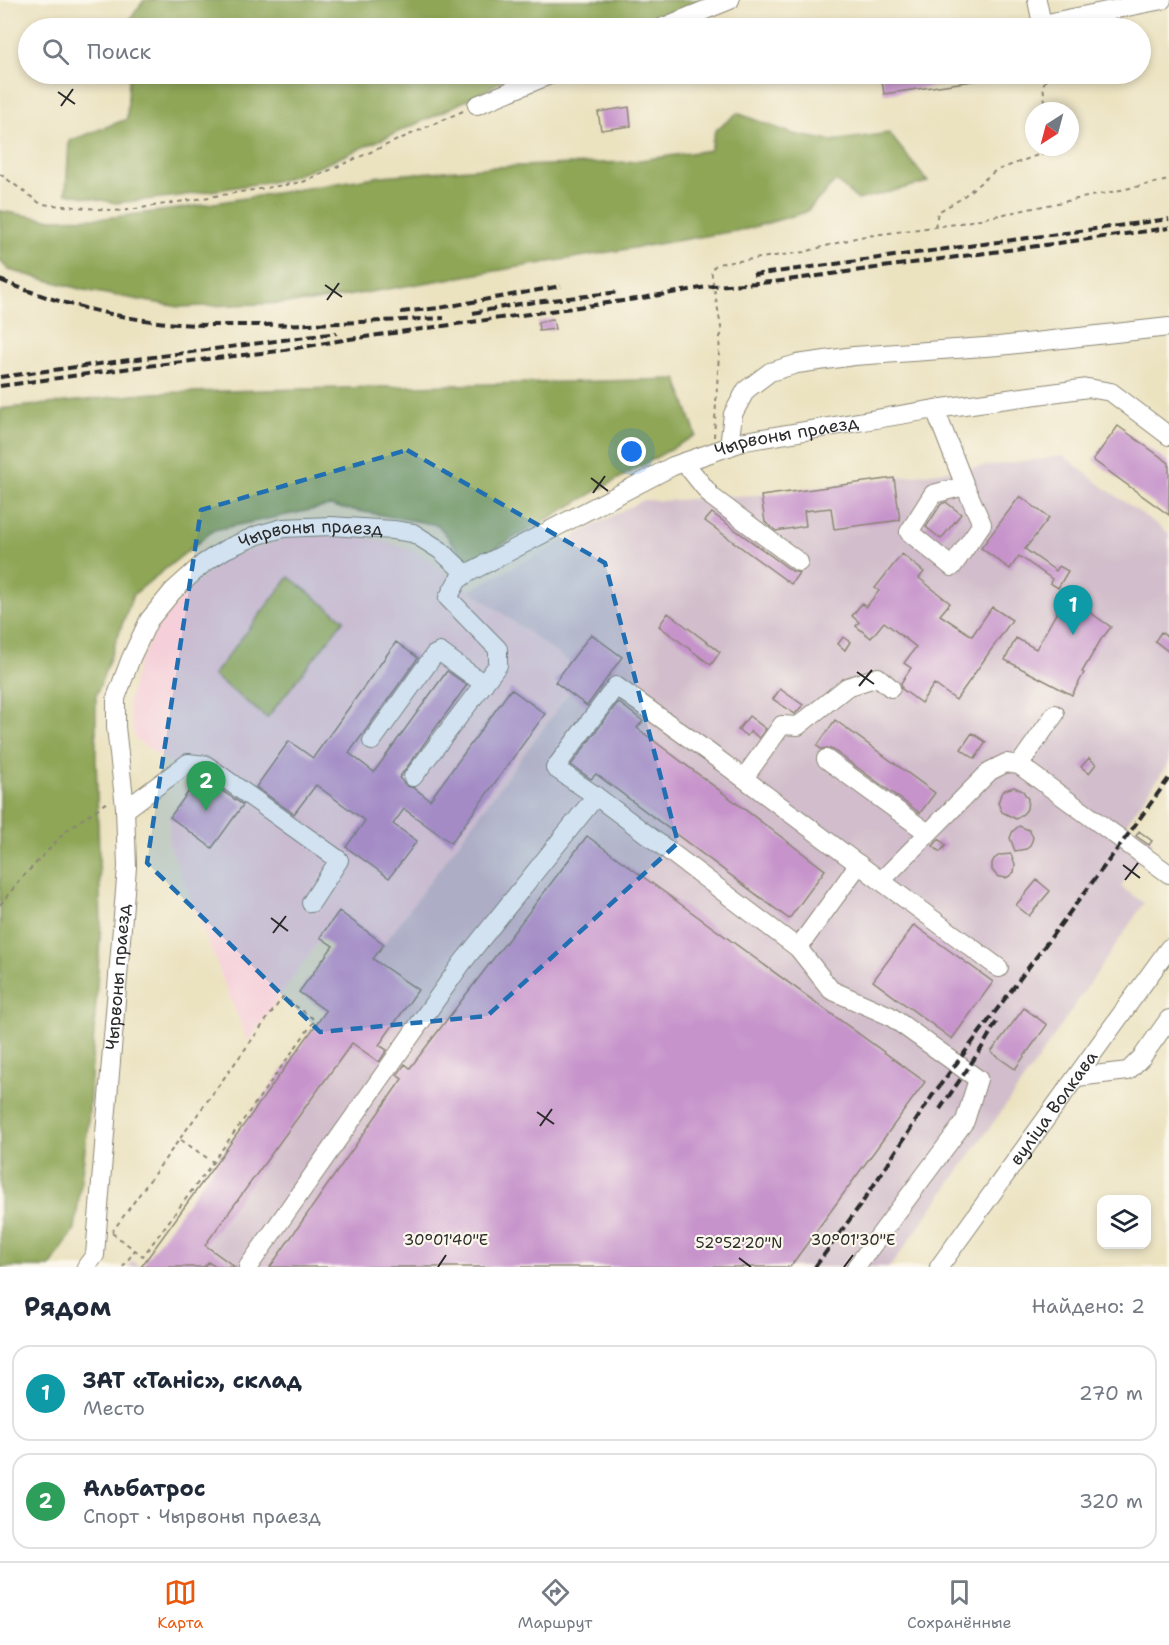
<!DOCTYPE html>
<html lang="ru">
<meta charset="utf-8">
<style>
:root{--surface:#fff;--page:#f2f2f3;--text:#1f2937;--muted:#747a83;--line:#e0e1e3;--accent:#ea580c}
body{margin:0;font-family:"Shantell Sans",sans-serif;background:var(--page);color:var(--text)}
.controls{position:absolute;right:18px;bottom:18px;display:grid;overflow:hidden;border-radius:12px;box-shadow:0 3px 9px #0003}
.controls button{width:54px;height:54px;display:grid;place-items:center;padding:0;border:0;border-bottom:2px solid var(--line);background:var(--surface);color:var(--text);font:30px sans-serif}
.compass{position:absolute;left:1025px;top:102px;width:54px;height:54px;border-radius:50%;background:var(--surface);box-shadow:0 3px 9px #0003;rotate:216deg}
.you{position:absolute;left:632px;top:452px;width:21px;height:21px;margin:-15px;border:4px solid #fff;border-radius:50%;background:#1a73e8;box-shadow:0 0 0 9px #1a73e833}
.badge{display:grid;place-items:center;width:39px;height:39px;border-radius:50%;background:var(--accent);color:#fff;font-size:20px;font-weight:700}
.pin{position:absolute;translate:-50% -50px;filter:drop-shadow(0 2px 3px #0008)}
.pin::after{content:'';position:absolute;top:32px;width:21px;height:18px;background:inherit;clip-path:polygon(0 0,100% 0,50% 100%)}
.list{margin:0;padding:0;list-style:none}
h2{display:flex;justify-content:space-between;align-items:center;height:78px;margin:0;padding:0 24px;font-size:26px}
h2 small{font-size:20px;font-weight:400;color:var(--muted)}
.list li{display:grid;grid-template-columns:39px 1fr auto;gap:18px;align-items:center;box-sizing:border-box;height:96px;margin:0 12px 12px;padding:0 12px;border:2px solid var(--line);border-radius:18px}
.list b{display:block;font-size:22px;white-space:nowrap}
.list p{margin:0;font-size:20px;white-space:nowrap;color:var(--muted)}
.list em{font-size:20px;font-style:normal;color:var(--muted)}
.icon{flex:none;width:33px;height:33px;fill:none;stroke:currentColor;stroke-width:2;stroke-linecap:round;stroke-linejoin:round}
.map{position:relative;flex:none;width:1169px;height:1267px;overflow:hidden}
.search{position:absolute;background:var(--surface);box-shadow:0 3px 9px #0003;left:18px;right:18px;top:18px;height:66px;display:flex;align-items:center;gap:15px;box-sizing:border-box;padding:0 21px;border-radius:33px;color:var(--muted);font-size:22px}
.sheet{height:294px;background:var(--surface)}
nav{display:flex;justify-content:space-around;align-items:center;box-sizing:border-box;height:84px;border-top:2px solid var(--line);background:var(--surface);font-size:16px;color:var(--muted)}
nav a{display:grid;justify-items:center;gap:3px}
nav .on{color:var(--accent)}
.map>svg:first-child{display:block}
.built{fill:#f5cfd9}
.industrial{fill:#d1bdcb}
.green{fill:#b3bf61;stroke:#6f7546;stroke-width:1.5}
.forest{fill:#8ea657;stroke:#5c6841;stroke-width:1.5}
.building{fill:#c693cb}
.lines{fill:none;stroke-linecap:round;stroke-linejoin:round}
.minor-casing{stroke:#8b8676;stroke-width:20}
.path{stroke:#8b8676;stroke-width:2;stroke-dasharray:4.5 4.5;stroke-linecap:butt}
.minor{stroke:#fff;stroke-width:18}
.rail{stroke:#2b2b2b;stroke-width:4;stroke-dasharray:9 4.5;stroke-linecap:butt}
.marked{fill:#1f6fb2;fill-opacity:0.2;stroke:#1f6fb2;stroke-width:4.5;stroke-dasharray:12 8;stroke-linejoin:round}
.ticks{fill:none;stroke:#2b2b2b;stroke-width:2}
.labels{text-anchor:middle;stroke-width:4.5;stroke-linejoin:round;paint-order:stroke}
.street-label{font-size:18px;fill:#2b2b2b;stroke:#fbf7ec}
.ticks-label{font-size:15px;text-anchor:middle;fill:#2b2b2b;stroke:#fbf7ec;stroke-width:4.5;stroke-linejoin:round;paint-order:stroke}
</style>
<div class="map">
<svg width="1169" height="1267" viewBox="0 0 1169 1267">
<rect width="100%" height="100%" fill="#fbf7ec"/>
<filter id="ink" filterUnits="userSpaceOnUse"><feTurbulence type="fractalNoise" baseFrequency=".0167" numOctaves="2"/><feDisplacementMap in="SourceGraphic" scale="12" xChannelSelector="R" yChannelSelector="G"/><feConvolveMatrix kernelMatrix="1 2 1 2 8 2 1 2 1" color-interpolation-filters="sRGB"/></filter>
<filter id="wash" filterUnits="userSpaceOnUse"><feTurbulence type="fractalNoise" baseFrequency=".008" numOctaves="4" result="noise"/><feDisplacementMap in="SourceGraphic" scale="24" xChannelSelector="R" yChannelSelector="G"/><feGaussianBlur stdDeviation="1.35" result="paint"/><feColorMatrix in="noise" values="0 0 0 0 0 0 0 0 0 0 0 0 0 0 0 0 0 1.4 0 .05"/><feComposite in="paint" operator="in"/></filter>
<g filter="url(#wash)">
<rect width="100%" height="100%" fill="#ebe2c0"/>
<path class="built" d="M333 534 371 538 407 548 428 559 570 663 569 692 384 944 339 912 248 1042 169 844 170 817 196 781 135 739 128 703 138 665 158 626 190 588 224 559 288 537Z"/>
<path class="industrial" d="M1064 456 1102 486 1169 533V763L1126 824 1152 841 1121 887 1144 903 1031 1070 890 1267H128L132 1261 141 1267 319 1021 334 1017 299 992 332 947 320 937 339 911 384 944 569 693 570 663 470 590 643 500 667 501 712 497 757 495Z"/>
<path class="green" d="M289 577 344 620 267 718 213 675Z"/>
<path class="forest" d="M144 0H707L694 7 628 28H124Z
M128 74H513L481 93 432 117 316 168 281 180 179 196 116 203 66 193 69 141 127 119 129 77Z
M737 113 793 134 832 141 889 133 928 182 858 200 836 181 806 212 747 229 310 302 179 307 84 290 9 270 0 261V211L47 219 105 218 177 209 381 176 494 167 627 162 710 150 715 131Z
M677 379 696 435 469 563 438 525 330 506 214 530 133 595 96 696V757L101 923 88 1125 75 1229 50 1267H0V409L153 393Z"/>
<g id="blocks">
<path class="building" d="M881 74H986V79L884 94Z
M629 107 631 126 601 130 598 112Z
M553 319 555 329 539 331 538 322Z
M1118 426 1169 463V515L1093 460Z
M894 478 900 520 834 529 831 508 804 511 806 526 776 531 765 522 761 496Z
M1020 496 1049 518 1025 549 1056 571 1059 566 1068 571 1058 588 1050 583 1052 579 1019 556 1010 569 981 548Z
M946 502 961 514 941 539 926 527 941 504Z
M712 513 792 571 799 573 791 584 705 521Z
M902 554 924 572 919 578 950 603 940 615 972 636 992 607 1012 620 956 700 934 684 921 703 902 689 901 683 911 668 904 663 916 647 884 622 871 638 856 626 859 622 852 616 862 603 866 607 879 591 875 588Z
M1066 596 1111 627 1104 636H1103L1082 672 1084 673 1072 695 1005 660 1016 638 1036 649Z
M668 613 720 652 711 665 659 626Z
M1161 632 1169 638V652L1155 641Z
M591 634 622 657 587 706 555 682Z
M843 637 850 642 845 650 838 644Z
M396 642 418 658 349 753 374 772 447 671 467 685 399 778 407 786 414 788 430 800 511 689 545 714 451 843 404 809 393 824 417 841 389 878 346 847 365 821 316 785 294 814 256 787 289 741 313 758Z
M780 689 803 705 795 714 773 699Z
M618 702 643 721 637 728 825 870 789 919 596 774 591 779 571 765Z
M749 716 766 729 759 738 751 731 747 736 738 730Z
M835 720 935 793 920 813 833 750 827 748 821 749 817 746Z
M972 733 986 742 975 759 961 749Z
M1089 758 1096 764 1089 773 1081 767Z
M200 776 243 805 212 848 170 817Z
M1014 787 1023 791 1028 799 1027 809 1024 813 1016 819 1002 812 998 803 1001 794 1005 790Z
M1019 826 1029 830 1033 837 1032 841 1029 847 1026 849 1015 851 1010 838 1013 831Z
M1139 831 1152 841 1149 845 1136 836Z
M587 836 925 1082 790 1267H270L402 1079 397 1075 405 1064 410 1068Z
M939 839 946 845 940 852 933 846Z
M1011 854 1015 864 1014 872 1008 877 1005 878 997 876 992 870V863L994 859 1000 855Z
M1037 880 1050 891 1029 916 1016 905Z
M339 911 384 944 373 959 418 990 379 1045 387 1050 379 1062 352 1043 205 1245 235 1267H216L208 1262 204 1267H141L326 1011 299 992 333 946 320 937Z
M914 925 993 982 952 1039 873 981Z
M1024 1008 1047 1025 1015 1069 991 1052Z"/>
</g>
</g>
<g filter="url(#ink)">
<use href="#blocks" fill-opacity="0" stroke="#8b8676" stroke-width="1.5"/>
<g class="lines">
<defs>
<g id="minor">
<path d="M1037 0 1042 24 1162 0"/>
<path d="M661 28 730 0"/>
<path d="M477 105 552 74"/>
<path d="M935 409 965 486 982 524 952 567 909 532 933 494 965 486"/>
<path d="M729 447 733 414 746 390 770 372 797 364 854 356 999 346 1169 327"/>
<path d="M684 462 712 497 799 562"/>
<path d="M372 741 434 655 440 652 484 684"/>
<path d="M826 759 928 833"/>
<path d="M1019 765 1055 714"/>
<path d="M413 777 498 665V649L448 598 458 580 466 574"/>
<path d="M744 778 782 725 798 726 847 687 878 677 891 688"/>
<path d="M596 796 798 948 859 864"/>
<path d="M125 810 188 763 206 765 339 860 311 903"/>
<path d="M881 881 999 968"/>
<path d="M798 948 831 990 890 1016 978 1079 965 1121 856 1267"/>
<path d="M1077 1077 1128 1071 1142 1057 1169 1019"/>
<path id="s1" d="M86 1267 95 1255 127 867 125 807 116 727V698L131 658 149 620 173 591 204 563 226 549 258 535 283 528 331 526 393 530 413 533 440 550 466 574 673 466 745 441 935 409 1088 388 1111 392 1169 436"/>
<path d="M248 1267 462 963 596 796 555 768 616 686 707 751 881 881 990 771 1006 763 1019 765 1169 874"/>
<path id="s2" d="M939 1267 1169 948"/>
</g>
</defs>
<use href="#minor" class="minor-casing"/>
<path class="path" d="M1046 111 1043 85 1049 74
M0 174 41 204 122 211 303 182 463 111
M935 227 938 212 959 200 995 171 1046 152 1047 147
M714 437 720 337 722 333 711 270 717 264 804 252 859 237 956 224 1169 180
M0 905 19 881 68 829 110 800
M181 1140 213 1162
M112 1233 143 1256 208 1169 315 1020 283 997 112 1232
M123 1267 135 1250"/>
<use href="#minor" class="minor"/>
<path class="rail" d="M753 275 1169 219
M0 280C51 301 104 315 158 322 188 326 218 325 249 325 314 325 379 321 444 318
M401 312 439 308 561 286
M473 313 519 304 619 292
M0 377 337 333
M0 386 138 367 279 351 343 340 636 299 713 286 773 282 1169 228
M940 1109 981 1049 997 1021
M815 1267 864 1200 932 1096 1127 836 1169 778"/>
</g>
</g>
<path class="marked" d="M407 450 605 563 678 843 487 1016 320 1032 147 863 201 510Z"/>
<path class="ticks" d="M58 92 75 104M61 106 73 89M325 285 342 297M327 300 339 283M591 478 608 491M593 493 605 476M857 672 874 684M859 686 872 670M1123 865 1140 878M1125 880 1138 863M271 918 288 931M273 933 286 916M537 1112 554 1124M540 1126 552 1109M739 1258 751 1267M438 1267 446 1255M844 1267 853 1255"/>
<g class="labels">
<g class="street-label">
<text dy="6" stroke="none"><textPath href="#s1" startOffset="1374">Чырвоны праезд</textPath></text>
<text dy="6" stroke="none"><textPath href="#s1" startOffset="852">Чырвоны праезд</textPath></text>
<text dy="6" stroke="none"><textPath href="#s1" startOffset="294">Чырвоны праезд</textPath></text>
<text dy="6" stroke="none"><textPath href="#s2" startOffset="196">вуліца Волкава</textPath></text>
</g>
</g>
<g class="ticks-label">
<text x="446" y="1245">30°01'40"E</text>
<text x="853" y="1245">30°01'30"E</text>
<text x="739" y="1248">52°52'20"N</text>
</g>
</svg>
<div class="controls">
<button><svg class="icon" aria-label="layers" viewBox="0 0 24 24"><path d="M12 4l9 5-9 5-9-5zM3 14l9 5 9-5"/></svg></button>
</div>
<svg class="compass" viewBox="-18 -18 36 36"><path d="M0-13l5 13h-10z" fill="#e53935"/><path d="M0 13l5-13h-10z" fill="#747a83"/></svg>
<div class="you"></div>
<div class="pin badge" style="left:1073px;top:635px;background:#0f9aa8">1</div>
<div class="pin badge" style="left:206px;top:811px;background:#2e9e5b">2</div>
<div class="search"><svg class="icon" aria-label="search" viewBox="0 0 24 24"><circle cx="10" cy="10" r="6"/><path d="M15 15l6 6"/></svg>Поиск</div>
</div>
<section class="sheet">
<h2>Рядом<small>Найдено: 2</small></h2>
<ul class="list">
<li><span class="badge" style="background:#0f9aa8">1</span><div><b>ЗАТ «Таніс», склад</b><p>Место</p></div><em>270 m</em></li>
<li><span class="badge" style="background:#2e9e5b">2</span><div><b>Альбатрос</b><p>Спорт · Чырвоны праезд</p></div><em>320 m</em></li>
</ul>
</section>
<nav>
<a class="on"><svg class="icon" aria-label="map" viewBox="0 0 24 24"><path d="M3 6l6-2 6 2 6-2v14l-6 2-6-2-6 2zM9 4v14M15 6v14"/></svg>Карта</a>
<a><svg class="icon" aria-label="directions" viewBox="0 0 24 24"><path d="M12 3l9 9-9 9-9-9zM9 14v-3h6M13 9l2 2-2 2"/></svg>Маршрут</a>
<a><svg class="icon" aria-label="saved" viewBox="0 0 24 24"><path d="M7 4h10v16l-5-4-5 4z"/></svg>Сохранённые</a>
</nav>
